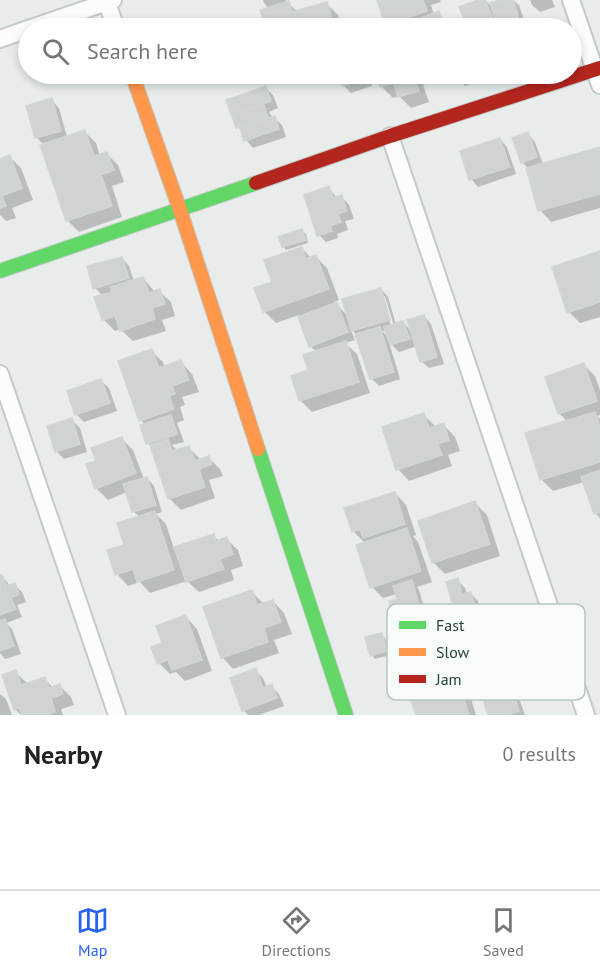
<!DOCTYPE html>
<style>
:root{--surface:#fff;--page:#f6f6f6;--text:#222;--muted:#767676;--line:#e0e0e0;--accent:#2563eb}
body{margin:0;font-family:"PT Sans",sans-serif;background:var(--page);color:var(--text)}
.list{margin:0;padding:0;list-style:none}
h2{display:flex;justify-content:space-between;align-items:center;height:78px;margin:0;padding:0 24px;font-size:26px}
h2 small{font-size:20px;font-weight:400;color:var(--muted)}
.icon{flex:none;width:33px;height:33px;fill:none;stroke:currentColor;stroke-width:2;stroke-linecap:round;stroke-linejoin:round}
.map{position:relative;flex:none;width:600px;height:715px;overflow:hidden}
.search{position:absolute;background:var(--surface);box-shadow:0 3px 9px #0003;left:18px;right:18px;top:18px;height:66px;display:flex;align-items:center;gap:15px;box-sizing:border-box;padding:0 21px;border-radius:33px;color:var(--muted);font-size:22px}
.sheet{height:174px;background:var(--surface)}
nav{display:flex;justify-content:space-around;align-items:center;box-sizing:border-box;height:84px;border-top:2px solid var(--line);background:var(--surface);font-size:16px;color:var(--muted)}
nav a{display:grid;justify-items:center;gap:3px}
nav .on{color:var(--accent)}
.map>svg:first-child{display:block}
.shadow{fill:#0003;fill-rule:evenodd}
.building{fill:#cfd4d2;stroke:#d1d6d4;stroke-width:1.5}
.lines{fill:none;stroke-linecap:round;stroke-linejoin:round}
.street-casing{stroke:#c5cac8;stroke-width:20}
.fast-casing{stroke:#c3cbc8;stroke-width:16}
.slow-casing{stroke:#c3cbc8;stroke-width:16}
.jam-casing{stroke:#c3cbc8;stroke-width:16}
.street{stroke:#fcfcfc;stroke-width:16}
.fast{stroke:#63d668;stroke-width:14}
.slow{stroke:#ff974d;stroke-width:14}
.jam{stroke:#b3261e;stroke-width:14}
.key{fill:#f7fbf9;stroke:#b8c4c0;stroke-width:1.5}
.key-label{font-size:16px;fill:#24423a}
</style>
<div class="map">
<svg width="600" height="715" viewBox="0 0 600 715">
<rect width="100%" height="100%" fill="#e8edeb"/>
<path class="shadow" d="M263 0H286L287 4 288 3 298 12 326 3 338 15 342 28H267L262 11 269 9 264 3Z
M379 0H440L441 2 431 5 434 15 439 13 442 17 447 28H391L387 24Z
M482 0H485L490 5 505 0H513L519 5 526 26 520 28H503L499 24 500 28H469L461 8Z
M530 0H552L555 7 540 12 532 5Z
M354 21 358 25 359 28H350L348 23Z
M340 74H368L372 86 351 93 343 85Z
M377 74H430H429L431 82 423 85 429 102 411 108 399 96 393 98 381 86Z
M459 74H472L475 82 465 86 462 82Z
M266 88 273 95 278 108 269 112 273 118H274L282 125 286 137 253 148 246 140 243 132 238 127 235 116 233 114Z
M51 100 59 108 67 137 84 131 96 143 100 156 107 154 118 165 124 182 112 186 122 217 79 232 67 220 44 145 36 137Z
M528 134 535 142 543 164 600 148V208L551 222 540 210 527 167 522 162Z
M500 139 507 147 516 174 478 187 471 179Z
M10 157 21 168 33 200 12 208 16 218 6 221 0 215V160Z
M329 188 337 198 342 197 349 205 354 219 345 221 348 230 337 234 338 238 326 242 319 235Z
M302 231 306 234 308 243 286 250 283 246Z
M302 248 311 258 316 257 327 268 339 300 334 302 348 316 381 289 388 297 396 325 403 322 412 332 424 316 431 324 444 364 429 368 421 361 417 346 399 352 389 342 400 379 379 386 371 378 357 335 350 328 355 340 345 343 357 354 370 393 312 412 300 400 317 352 310 346 299 315 276 323 264 311 274 283ZM382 296H385L394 326 391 327ZM387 330 389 338 382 331Z
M600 253V317L580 323 569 312Z
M122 258 129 266 134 281 143 278 155 292 159 291 171 302 175 316 162 320 166 331 133 341 120 329 115 331 103 319V296L95 288Z
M151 351 163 362 165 368 181 362 192 374 199 392 182 397 185 405 180 407 184 420 177 423 184 442 172 445 178 451 189 448 200 459 209 458 220 469 223 476 209 480 215 498 181 510 169 498 153 448 147 443 145 425 141 420Z
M584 365 595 376 600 390V415L597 416 600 419V518L596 514 584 482 553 491 542 480 527 434 568 422 559 413Z
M101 381 109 388 117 411 84 422 77 415 69 392Z
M424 415 435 426 444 425 455 437 460 451 448 455 452 466 409 481 398 469Z
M72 420 80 428 87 452 64 459 56 451Z
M121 438 133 450 144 479 147 478 154 486 162 512 156 514 166 524 174 549 213 535 219 541 226 539 238 550 243 566 231 570 234 580 199 592 187 581 150 593 140 582 128 586 117 574 126 546 140 517 133 511 127 492 108 500 96 488 97 462Z
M395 493 406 505 416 535 413 536 418 542 432 582 417 587 419 590 435 644 418 649 411 641 406 625 403 626 395 619 399 600 397 594 383 598 372 587 366 544 353 531Z
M475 503 487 515 500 556 445 574 434 563 419 521Z
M2 576 10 586 14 585 22 592 26 602 17 605 22 617 6 623 12 629 21 654 5 659 0 653V577Z
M457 580 465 588 467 594 470 593 478 601 481 612 463 616 456 609 448 583Z
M252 592 264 604 273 601 284 613 292 634 274 640 279 653 233 669 222 657Z
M186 617 197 629 212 671 185 681 176 672 170 674 159 663 164 644Z
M382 634 385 638 390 655 375 659 372 655Z
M255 670 263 678 267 688 271 686 279 694 284 706 259 715H248L243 710Z
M15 672 27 683 45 679 53 688 60 686 71 697 74 705 61 709 63 715H21L15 709 4 676Z
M507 679 515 687 525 715H490Z
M460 688 471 699 476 715H417Z
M0 694 6 699 12 715H0Z"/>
<path class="building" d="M377 0H423L427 11 385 25Z
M478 0H485L495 23 480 28H468L459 7Z
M500 0H513L519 19 498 26 490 3Z
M289 1 292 12 327 2 335 28H265L260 10Z
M439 11 445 26 439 28H425L421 18Z
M419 19 422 28H390Z
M338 74H364L365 79 342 86Z
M375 74H413L419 91 398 97 394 83 380 87Z
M458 74H471L473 79 461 83Z
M266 86 271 101 231 115 226 100Z
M52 98 61 131 35 138 26 106Z
M264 105 268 117 236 128 232 116Z
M275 116 279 129 244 141 240 128Z
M85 130 94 156 107 152 114 170 101 175 112 206 66 221 40 145Z
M528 132 537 157 521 163 512 138Z
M500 138 510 167 469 180 460 151Z
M600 147V194L538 211 526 168Z
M10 155 22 188 2 196 6 206 0 208V159Z
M329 186 333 198 342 195 347 211 338 214 341 222 330 226 332 231 317 236 304 195Z
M302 229 306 240 282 247 278 237Z
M302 247 306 259 316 255 329 289 263 312 254 288 272 282 264 260Z
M600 251V302L567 313 552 267Z
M122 257 129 278 93 289 87 266Z
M143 277 149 293 160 289 165 304 152 308 155 319 120 331 115 316 102 320 94 297 112 292 110 287Z
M381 288 390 320 351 331 342 299Z
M337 302 348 332 309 347 298 317Z
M424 315 437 357 420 362 407 320Z
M403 321 410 339 390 345 384 327Z
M380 327 394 372 370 379 355 334Z
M346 341 359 382 299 401 291 376 308 370 303 355Z
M152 349 159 368 181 360 189 380 172 386 175 394 169 396 174 409 139 421 118 361Z
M584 363 597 401 558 414 545 377Z
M101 379 110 403 75 415 67 391Z
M595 412 600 428V462L540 480 525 433Z
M424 413 429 428 444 423 449 440 438 444 442 455 396 470 382 427Z
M171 415 177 434 146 444 140 425Z
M72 418 80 444 55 452 47 426Z
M122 437 136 473 95 489 86 464 96 461 91 448Z
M168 439 172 451 189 446 195 461 209 456 212 464 199 469 205 487 168 499 150 445Z
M600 470V512L594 514 581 477Z
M147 477 156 505 132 512 123 484Z
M395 492 405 524 363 538 360 529 352 532 344 508Z
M475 501 490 544 432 563 418 521Z
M155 511 174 570 137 582 133 569 115 575 107 550 124 545 117 523Z
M407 528 421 571 370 588 356 545Z
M214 534 216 541 227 537 233 554 220 559 224 569 186 582 174 547Z
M0 575H2L7 586 15 583 19 594 11 598 16 609 0 615Z
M458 578 462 594 471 592 474 604 454 609 446 582Z
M412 580 428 637 410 642 402 617 394 619 389 601 397 599 393 586Z
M252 590 257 605 273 600 281 622 264 628 268 642 221 658 203 607Z
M186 615 202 660 172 670 168 660 157 664 151 647 162 643 156 626Z
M5 619 14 646 0 651V621Z
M382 633 387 651 370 656 365 637Z
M256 668 263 688 272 684 277 698 242 711 230 678Z
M16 670 21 685 45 677 49 688 60 684 63 694 51 698 55 711 50 713 51 715H22L19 707 14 710 2 675Z
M508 677 519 711 507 715H488L479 687Z
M460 686 469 715H416L411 701Z"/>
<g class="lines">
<defs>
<path id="street" d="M106 0 116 28
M571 0 600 85
M31 28 113 0
M0 39 28 29
M390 136 586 715
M0 374 117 715"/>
<path id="fast" d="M0 271 256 183
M258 449 346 715"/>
<path id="slow" d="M132 74 180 210 258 449"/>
<path id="jam" d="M256 183 390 136 600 68"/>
</defs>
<use href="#street" class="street-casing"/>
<use href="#fast" class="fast-casing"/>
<use href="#slow" class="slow-casing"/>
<use href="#jam" class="jam-casing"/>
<use href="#street" class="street"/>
<use href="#fast" class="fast"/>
<use href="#slow" class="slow"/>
<use href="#jam" class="jam"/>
</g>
<rect x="387" y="604" width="198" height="96" rx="9" class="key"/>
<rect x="399" y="621" width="27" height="8" fill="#63d668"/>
<rect x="399" y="648" width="27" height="8" fill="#ff974d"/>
<rect x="399" y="675" width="27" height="8" fill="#b3261e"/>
<g class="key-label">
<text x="436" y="631">Fast</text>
<text x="436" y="658">Slow</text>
<text x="436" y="685">Jam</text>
</g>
</svg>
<div class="search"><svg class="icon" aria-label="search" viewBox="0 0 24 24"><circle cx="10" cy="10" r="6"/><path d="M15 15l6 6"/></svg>Search here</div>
</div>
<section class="sheet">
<h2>Nearby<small>0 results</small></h2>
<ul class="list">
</ul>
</section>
<nav>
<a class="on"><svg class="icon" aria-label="map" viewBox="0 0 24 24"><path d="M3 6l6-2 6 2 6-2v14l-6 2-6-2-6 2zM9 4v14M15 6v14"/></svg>Map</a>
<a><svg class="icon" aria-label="directions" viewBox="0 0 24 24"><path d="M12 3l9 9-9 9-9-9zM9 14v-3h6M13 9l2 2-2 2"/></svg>Directions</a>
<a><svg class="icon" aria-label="saved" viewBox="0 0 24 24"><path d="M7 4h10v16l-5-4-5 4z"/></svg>Saved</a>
</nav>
